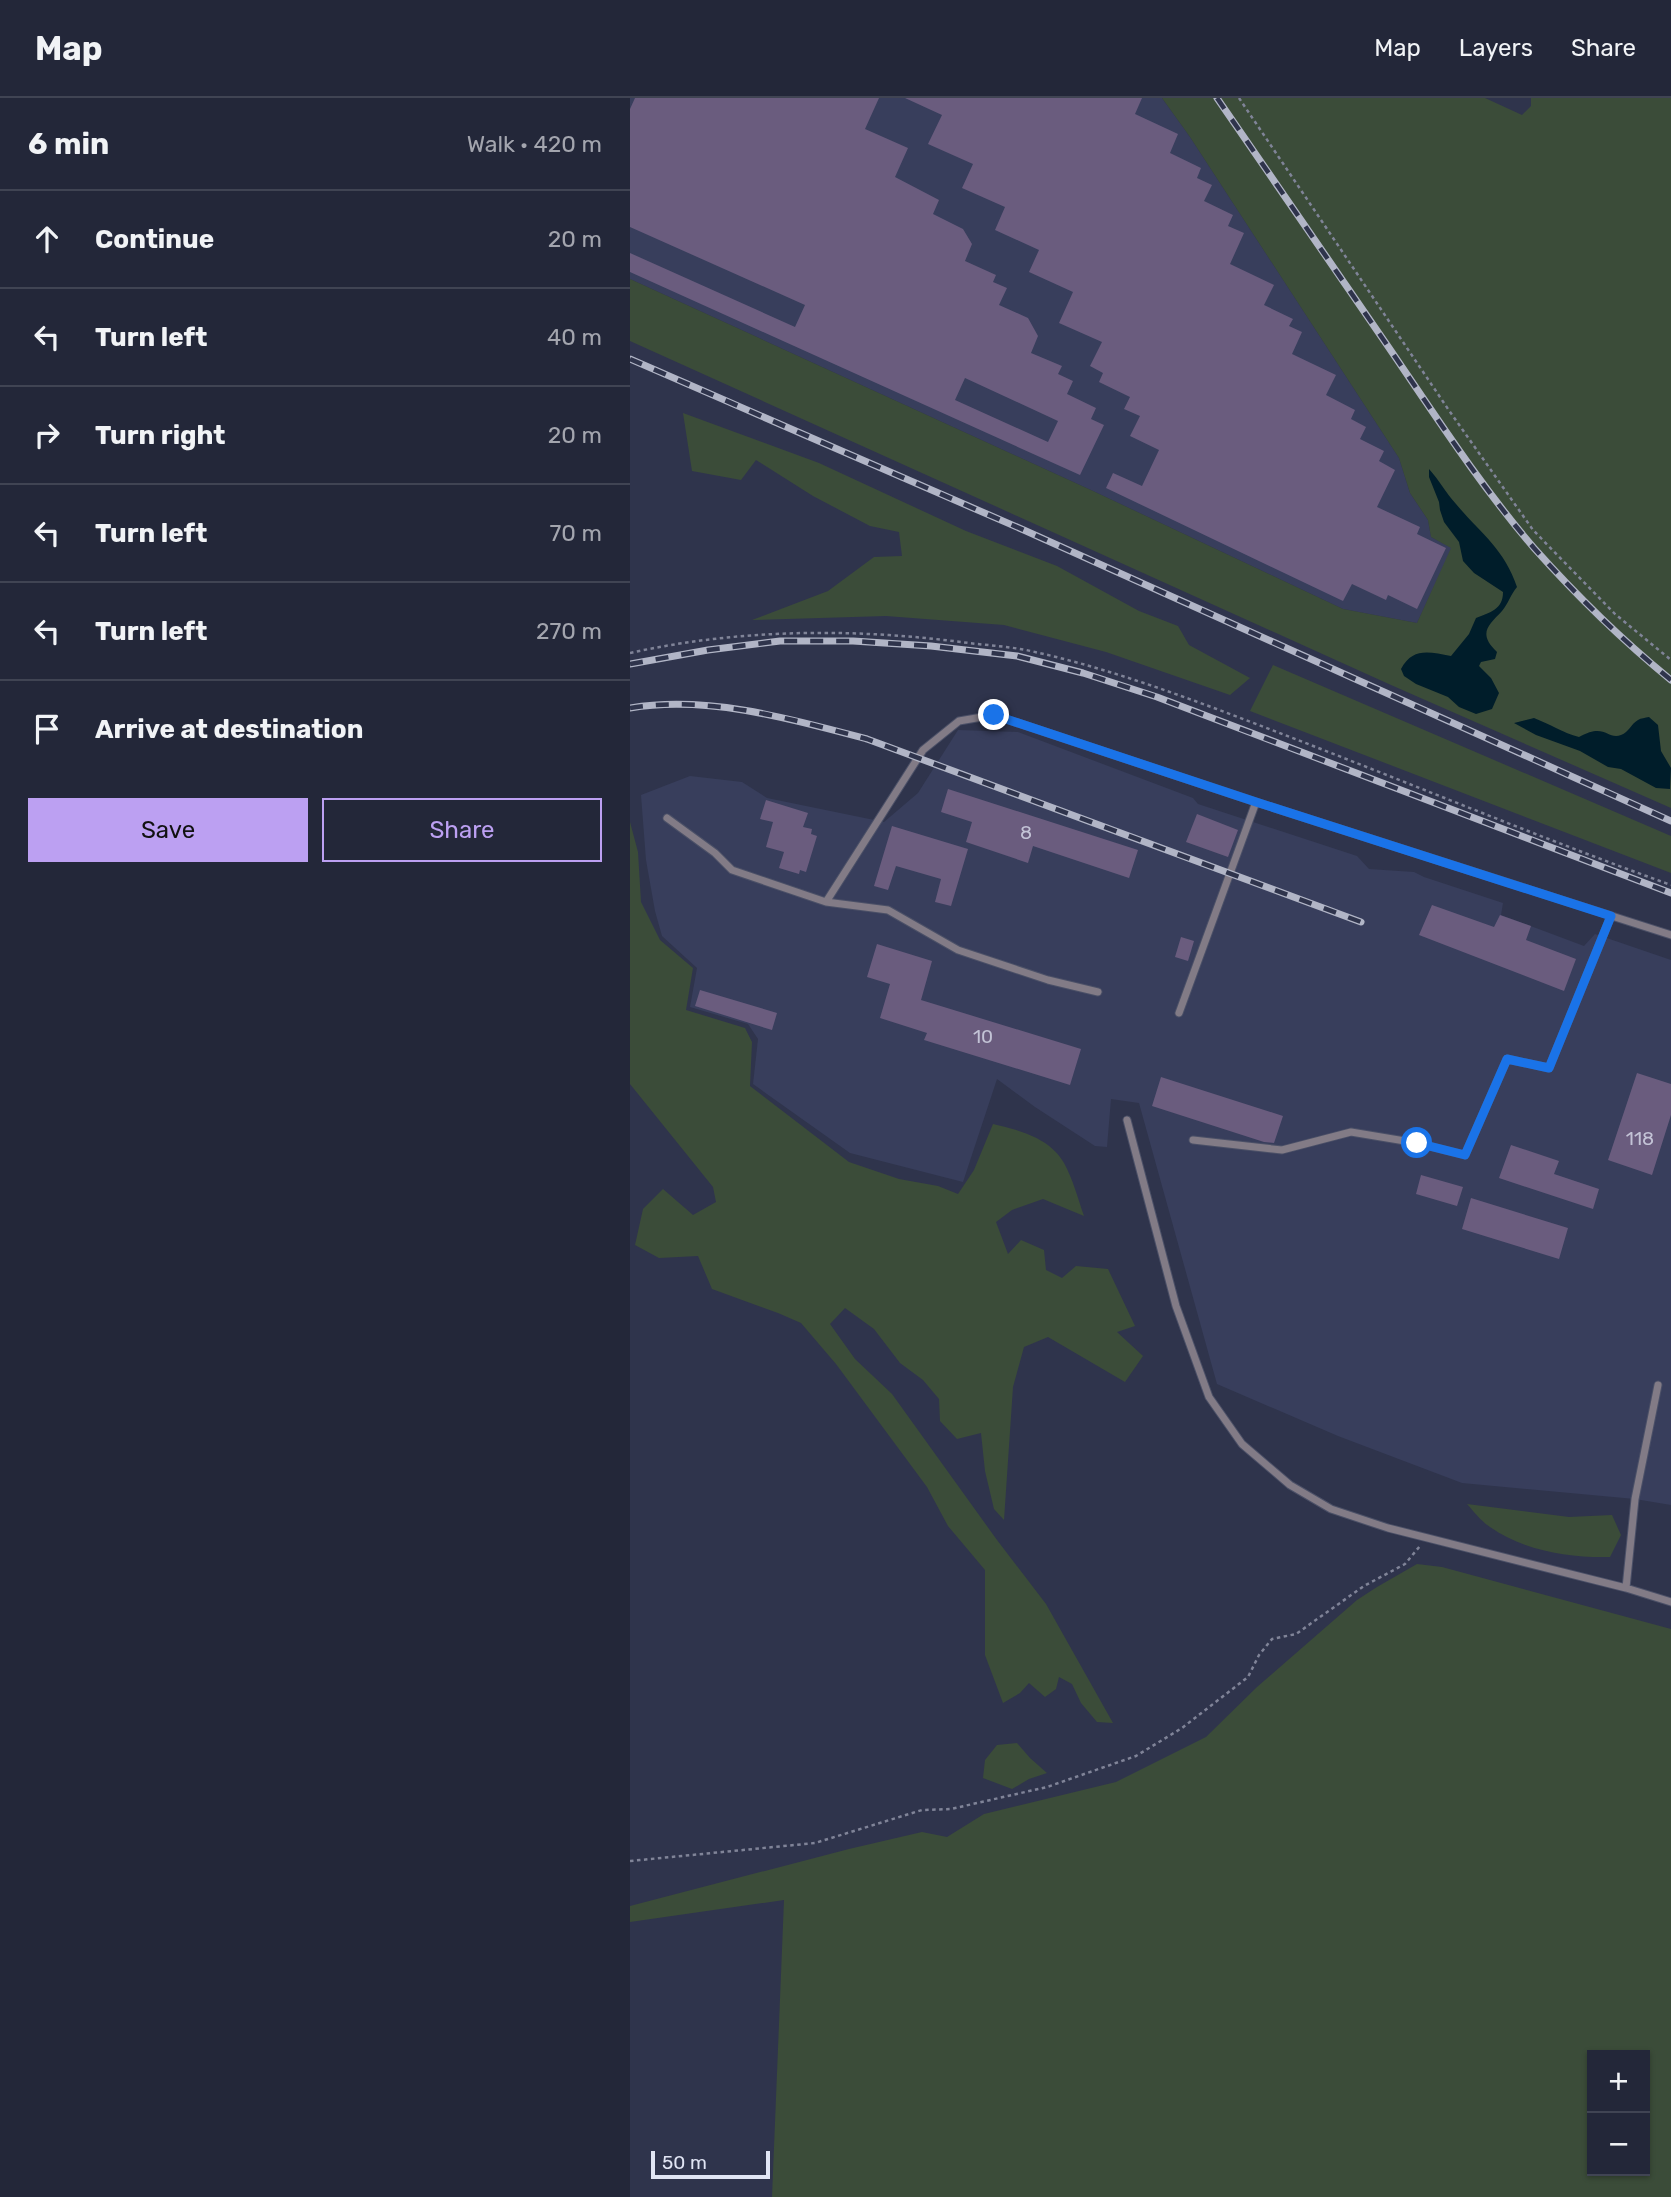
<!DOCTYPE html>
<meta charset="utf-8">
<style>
:root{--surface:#232739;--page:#2b2f41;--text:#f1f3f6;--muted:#a3a5ae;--line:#404453;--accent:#bca0f2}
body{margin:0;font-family:Rubik,sans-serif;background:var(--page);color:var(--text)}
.controls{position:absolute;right:21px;bottom:21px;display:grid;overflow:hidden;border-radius:0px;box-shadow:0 2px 5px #0004}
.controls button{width:63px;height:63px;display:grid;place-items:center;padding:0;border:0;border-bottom:2px solid var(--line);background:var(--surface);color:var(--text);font:35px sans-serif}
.scale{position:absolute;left:21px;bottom:18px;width:119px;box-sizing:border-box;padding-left:7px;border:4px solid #e1e5f4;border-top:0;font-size:19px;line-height:24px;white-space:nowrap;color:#e1e5f4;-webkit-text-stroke:5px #2f344c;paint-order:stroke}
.stop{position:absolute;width:21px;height:21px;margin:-16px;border:5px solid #1a73e8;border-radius:50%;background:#fff}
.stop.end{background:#1a73e8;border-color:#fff;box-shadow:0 2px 7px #0008}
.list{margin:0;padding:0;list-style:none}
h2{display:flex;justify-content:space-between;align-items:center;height:91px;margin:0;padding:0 28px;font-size:30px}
h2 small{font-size:23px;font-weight:400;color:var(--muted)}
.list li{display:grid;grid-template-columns:46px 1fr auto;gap:21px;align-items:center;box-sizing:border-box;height:98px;padding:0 28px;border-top:2px solid var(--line)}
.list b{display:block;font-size:26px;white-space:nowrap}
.list em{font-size:23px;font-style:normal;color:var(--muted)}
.actions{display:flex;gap:14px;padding:21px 28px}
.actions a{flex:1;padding:16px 0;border:2px solid var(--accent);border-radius:0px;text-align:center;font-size:24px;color:var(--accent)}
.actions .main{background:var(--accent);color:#111}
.icon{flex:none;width:38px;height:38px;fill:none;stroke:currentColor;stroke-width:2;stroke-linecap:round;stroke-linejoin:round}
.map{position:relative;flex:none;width:1041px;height:2099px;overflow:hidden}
header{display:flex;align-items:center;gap:42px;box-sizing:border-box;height:98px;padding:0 35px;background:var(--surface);border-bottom:2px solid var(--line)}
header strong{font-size:33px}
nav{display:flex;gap:38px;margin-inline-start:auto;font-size:24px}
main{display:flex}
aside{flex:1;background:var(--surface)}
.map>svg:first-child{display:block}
.built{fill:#383e5c}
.green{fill:#3b4c39;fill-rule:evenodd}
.water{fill:#001d2a}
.building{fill:#6a5c7e;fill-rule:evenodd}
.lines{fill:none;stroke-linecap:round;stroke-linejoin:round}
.lane-casing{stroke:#4b5067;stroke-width:9}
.path{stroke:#808498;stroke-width:2.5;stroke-dasharray:3.5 3.5;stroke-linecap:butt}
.lane{stroke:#827b86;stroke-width:7}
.rail-casing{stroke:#b1b5c6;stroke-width:7}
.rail{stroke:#2f344c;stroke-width:4.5;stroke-dasharray:13;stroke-linecap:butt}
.route{stroke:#1a73e8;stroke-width:9}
.labels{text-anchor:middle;stroke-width:6;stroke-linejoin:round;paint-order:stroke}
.number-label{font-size:19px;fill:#c3c3d6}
</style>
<header>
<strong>Map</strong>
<nav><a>Map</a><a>Layers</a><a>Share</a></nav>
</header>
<main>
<aside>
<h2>6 min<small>Walk · 420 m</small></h2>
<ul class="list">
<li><svg class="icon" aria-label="ahead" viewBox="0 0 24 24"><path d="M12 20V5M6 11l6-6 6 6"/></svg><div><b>Continue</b></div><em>20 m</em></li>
<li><svg class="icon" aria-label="left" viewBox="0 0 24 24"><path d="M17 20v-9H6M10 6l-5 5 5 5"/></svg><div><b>Turn left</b></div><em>40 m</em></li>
<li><svg class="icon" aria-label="right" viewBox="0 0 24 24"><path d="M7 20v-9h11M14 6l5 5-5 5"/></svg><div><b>Turn right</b></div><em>20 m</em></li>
<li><svg class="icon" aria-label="left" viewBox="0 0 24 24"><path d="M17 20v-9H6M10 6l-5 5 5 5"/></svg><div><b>Turn left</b></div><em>70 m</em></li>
<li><svg class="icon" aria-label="left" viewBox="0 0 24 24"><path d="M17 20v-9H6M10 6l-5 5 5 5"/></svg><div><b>Turn left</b></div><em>270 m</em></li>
<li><svg class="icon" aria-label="arrive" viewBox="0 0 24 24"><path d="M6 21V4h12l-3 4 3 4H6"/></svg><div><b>Arrive at destination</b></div></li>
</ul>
<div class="actions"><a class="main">Save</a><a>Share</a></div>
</aside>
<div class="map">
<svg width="1041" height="2099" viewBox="0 0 1041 2099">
<rect width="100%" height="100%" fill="#2f344c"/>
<path class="built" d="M0 0H532L560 39 769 360 780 395 798 422 801 439 822 450 787 525 713 511 463 393 0 181Z
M328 632 388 634 563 700 568 706 727 758 739 771 784 774 794 779 873 805 871 817 954 848 965 836 1041 862V1407L1005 1401 832 1385 708 1338 587 1286 509 1005 481 1001 477 1049 465 1048 405 1009 367 981 333 1084 220 1055 123 986 128 941 118 926 60 909 67 870 32 838 25 813 16 762 11 697 60 678 112 684 137 700 254 724 288 695Z"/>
<path class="green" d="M532 0H855L892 17 901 8V0H1041V710L761 587 0 243V181L463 393 713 511 787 525 821 450 801 439 798 422 780 395 769 360 560 39Z
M53 315 189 365 336 433 427 468 509 513 548 528 559 547 620 580 600 597 476 554 374 527 256 518 122 522 198 493 244 459 272 458 269 434 240 428 183 398 126 362 111 382 62 373Z
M643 567 1041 738V775L620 613Z
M0 724 8 754 11 804 30 842 63 870 56 912 115 930 122 944 120 988 219 1064 269 1081 308 1088 328 1096 344 1072 363 1026C389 1032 420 1040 434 1065 443 1081 448 1101 454 1118L413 1101 382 1112 366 1124 378 1156 391 1142 414 1152 416 1172 432 1180 446 1168 478 1171 505 1228 487 1234 513 1258 495 1284 418 1239 394 1249 383 1289 374 1422 364 1411 355 1373 351 1335 327 1341 310 1323 309 1301 293 1282 270 1265 244 1231 215 1210 200 1226 225 1261 262 1296 367 1442 416 1506 483 1625 467 1624 451 1605 442 1586 429 1579 426 1591 415 1599 399 1585 390 1595 373 1605 355 1557V1472L318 1428 297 1389 206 1266 171 1225 148 1215 82 1191 68 1158 29 1160 5 1147 13 1111 33 1091 63 1117 86 1104 83 1089 0 986Z
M837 1406 939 1419 982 1417 991 1437 980 1459C940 1460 894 1453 860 1429 851 1423 844 1414 837 1406Z
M787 1466 812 1469 1041 1531V2099H142L154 1802 0 1824V1808L219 1751 292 1734 317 1739 354 1716 486 1684 576 1639 627 1589 727 1502 747 1489ZM962 1957H1015V2073H962Z
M387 1645 400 1660 417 1675 399 1681 382 1691 353 1680 355 1662 367 1647Z"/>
<path class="water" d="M799 371C809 382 816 395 826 406 850 435 874 450 887 489 881 496 878 506 872 513 859 527 847 535 867 554L865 561 851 564 849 568 861 580 869 595 862 611 846 616 829 609 818 599 786 586 774 578 771 571C783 549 799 554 821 558L839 536 846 520C860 514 873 512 873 494L844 475 833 463 829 444 814 424 810 412 809 404 799 379Z
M1019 619 1028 627 1031 653 1041 670 1040 691 1026 690 991 671 978 669 950 653 906 637 884 625 904 620C920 626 933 635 949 639 975 624 977 642 991 637 999 634 1001 626 1008 622 1011 620 1015 620 1019 619Z"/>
<path class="building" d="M5 0H249L235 31 278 50 265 79 309 102 303 116 333 131 342 146 335 163 366 177 363 184 377 190 369 207 398 220 408 238 401 255 432 268 428 276 443 283 437 296 466 310 461 321 474 327 450 377 0 174V155L165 229 175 207 0 129V11ZM335 280 428 323 418 344 325 302Z
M275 0H512L505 16 548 36 540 55 571 70 567 80 582 87 574 103 603 117 598 128 614 135 600 166 644 187 634 207 663 221 659 228 672 234 662 256 706 277 696 297 725 312 721 321 736 329 730 341 754 353 749 363 765 372 747 409 790 429 787 436 816 450 787 511 758 497 756 502 722 486 713 503 476 390 483 375 512 388 529 352 500 338 510 318 494 311 500 299 469 284 473 275 460 268 472 244 429 225 443 194 399 174 409 152 365 132 375 109 332 90 343 66 298 46 312 17Z
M318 691 508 752 499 780 403 748 398 765 336 744 342 724 311 714Z
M136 702 178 715 173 729 182 731 181 736 187 738 176 774 170 772 169 776 149 770 154 754 136 749 143 724 130 721Z
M567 716 608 732 598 759 556 744Z
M262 728 338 751 321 808 305 804 311 781 266 768 258 792 244 788Z
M802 807 864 829 870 817 901 828 896 842 946 861 934 893 789 837Z
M551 839 564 843 558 863 545 859Z
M247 846 302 863 291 902 451 951 440 987 294 942 297 935 250 920 260 886 237 879Z
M70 892 147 915 142 932 65 908Z
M1007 975 1041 986V1017L1022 1077 978 1062Z
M531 979 653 1018 644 1045 634 1044 522 1008Z
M881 1047 929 1063 924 1076 969 1091 963 1111 869 1080Z
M791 1077 833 1089 827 1108 786 1096Z
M841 1100 938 1130 929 1161 832 1131Z"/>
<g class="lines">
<defs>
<path id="lane" d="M37 720 85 755 102 772 196 804 293 652 329 623 364 617 626 704 1041 837
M196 804 258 812 328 852 418 882 468 894
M549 915 626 704
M497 1022 546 1208 579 1299 612 1346 660 1387 701 1411 758 1430 996 1490 1041 1504
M563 1042 652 1052 721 1034 787 1045 835 1057 877 961 919 970 981 818
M996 1490 1005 1401 1028 1287"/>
</defs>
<use href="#lane" class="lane-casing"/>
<path class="path" d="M609 0 818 311 903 432 985 516 1041 562
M0 555C108 531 221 530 331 544 352 547 375 548 396 552 485 571 574 606 660 639 787 688 913 741 1041 787
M0 1763 185 1745 292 1712 321 1711 417 1689 506 1658 552 1630 618 1579 629 1557 642 1541 666 1536 734 1488 775 1466 790 1448"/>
<use href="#lane" class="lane"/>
<defs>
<path id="rail" d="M587 0C643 81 699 163 755 244 803 314 849 386 904 450 946 497 992 542 1041 582
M0 261 396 433 1041 723
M0 566 78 552 150 543H223L301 548 387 558 453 575 527 599 1041 795
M0 610C78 597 162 621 237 641L731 824"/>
</defs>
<use href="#rail" class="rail-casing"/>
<use href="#rail" class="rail"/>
</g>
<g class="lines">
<path class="route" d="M364 617 626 704 981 818 919 970 877 961 835 1057 787 1045"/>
</g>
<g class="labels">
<g class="number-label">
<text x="396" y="741">8</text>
<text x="353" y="945">10</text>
<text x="1010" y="1047">118</text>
</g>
</g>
</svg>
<div class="controls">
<button>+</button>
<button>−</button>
</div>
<div class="scale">50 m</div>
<div class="stop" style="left:787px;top:1045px"></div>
<div class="stop end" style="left:364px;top:617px"></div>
</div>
</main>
